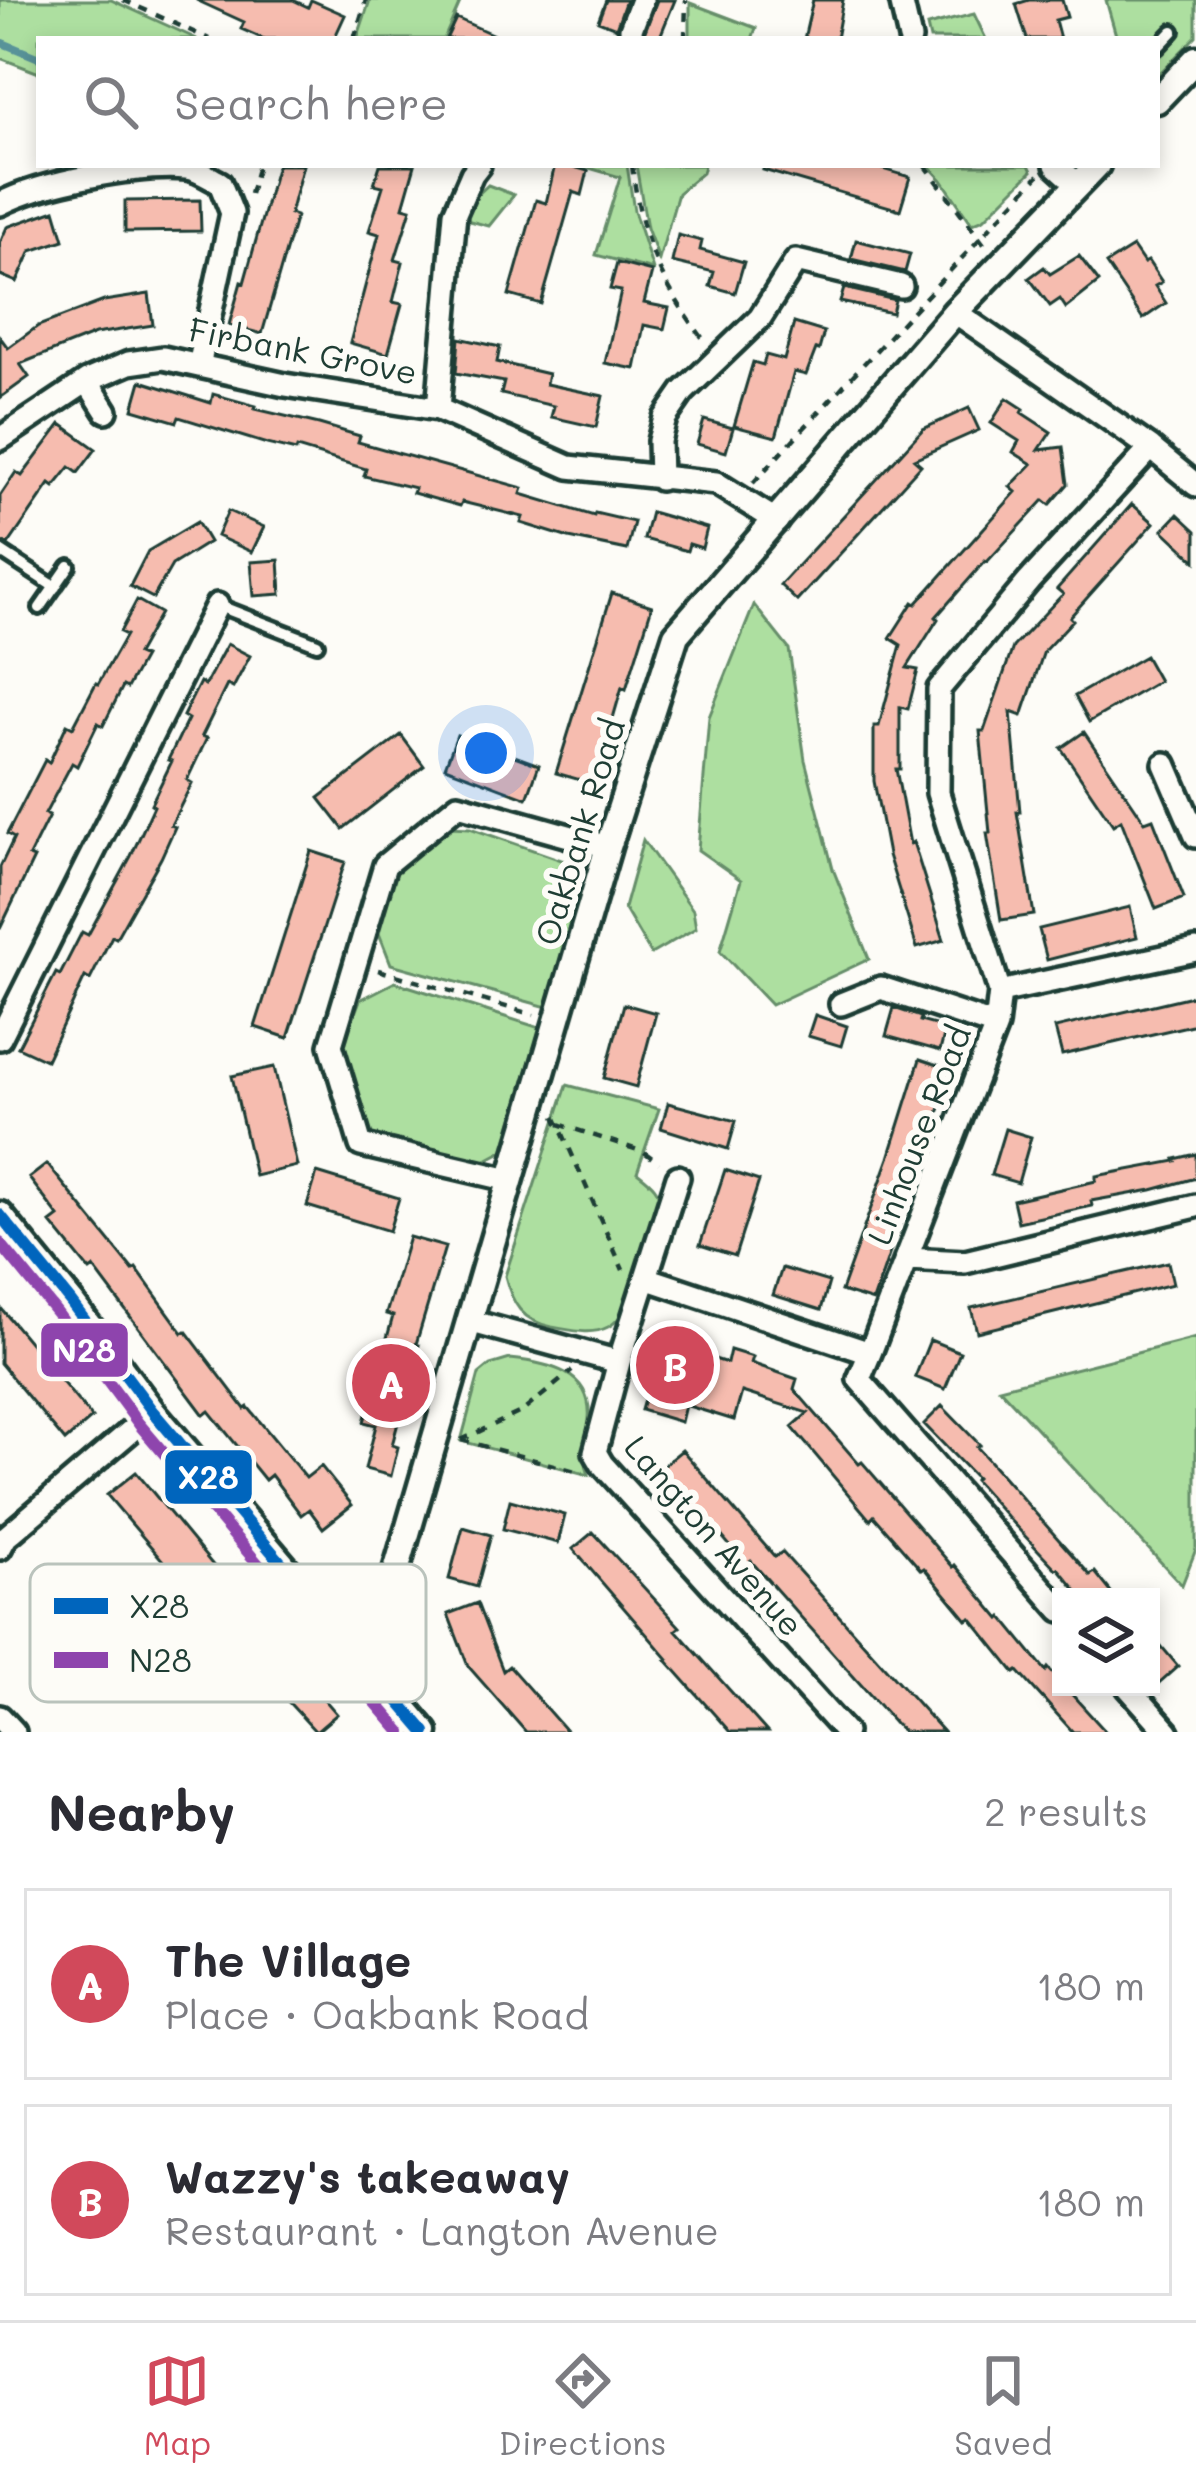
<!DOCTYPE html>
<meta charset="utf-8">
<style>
:root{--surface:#fff;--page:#f2f2f3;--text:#2b2b33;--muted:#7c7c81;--line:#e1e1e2;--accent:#d1495b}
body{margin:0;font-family:Mali,sans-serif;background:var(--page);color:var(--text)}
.controls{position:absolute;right:36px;bottom:36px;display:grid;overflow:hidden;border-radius:0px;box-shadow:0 6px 18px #0003}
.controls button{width:108px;height:108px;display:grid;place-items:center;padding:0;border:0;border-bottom:3px solid var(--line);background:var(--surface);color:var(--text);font:60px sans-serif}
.you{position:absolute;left:486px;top:753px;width:42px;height:42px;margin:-30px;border:9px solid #fff;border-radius:50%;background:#1a73e8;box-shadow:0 0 0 18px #1a73e833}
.badge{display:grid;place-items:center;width:78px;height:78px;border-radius:50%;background:var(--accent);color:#fff;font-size:39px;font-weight:700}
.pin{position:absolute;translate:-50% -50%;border:6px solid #fff;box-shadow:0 3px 12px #0006}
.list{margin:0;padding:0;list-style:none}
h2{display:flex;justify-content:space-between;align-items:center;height:156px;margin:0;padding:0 48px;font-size:51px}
h2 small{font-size:39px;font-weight:400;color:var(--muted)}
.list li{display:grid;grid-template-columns:78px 1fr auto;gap:36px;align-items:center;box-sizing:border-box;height:192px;margin:0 24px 24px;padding:0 24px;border:3px solid var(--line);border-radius:0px}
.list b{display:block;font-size:45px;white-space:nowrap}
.list p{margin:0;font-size:39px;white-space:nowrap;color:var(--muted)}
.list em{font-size:39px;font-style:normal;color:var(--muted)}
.icon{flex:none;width:66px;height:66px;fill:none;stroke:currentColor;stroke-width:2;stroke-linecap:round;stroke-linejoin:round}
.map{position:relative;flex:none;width:1196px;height:1732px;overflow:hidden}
.search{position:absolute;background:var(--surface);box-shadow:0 6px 18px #0003;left:36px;right:36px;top:36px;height:132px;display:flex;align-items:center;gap:30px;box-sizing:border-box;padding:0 42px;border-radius:0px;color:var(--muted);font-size:45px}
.sheet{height:588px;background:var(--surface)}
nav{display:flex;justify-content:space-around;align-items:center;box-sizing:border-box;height:168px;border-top:3px solid var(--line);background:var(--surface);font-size:33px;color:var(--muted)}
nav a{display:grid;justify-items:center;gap:6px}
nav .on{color:var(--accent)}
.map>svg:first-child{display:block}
.green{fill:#addfa0;stroke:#668e6a;stroke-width:3}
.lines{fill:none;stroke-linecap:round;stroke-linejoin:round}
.stream{stroke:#589399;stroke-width:8}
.building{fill:#f6bcaf;stroke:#1f3d34;stroke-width:3}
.service-casing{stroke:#1f3d34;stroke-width:20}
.minor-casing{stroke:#1f3d34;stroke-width:30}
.tertiary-casing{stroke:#1f3d34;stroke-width:33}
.path{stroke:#1f3d34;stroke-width:4.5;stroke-dasharray:9 9;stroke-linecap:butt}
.service{stroke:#fdfcf7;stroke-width:10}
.minor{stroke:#fdfcf7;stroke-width:21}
.tertiary{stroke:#fdfcf7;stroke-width:24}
.bus-1-casing{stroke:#fdfcf7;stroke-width:21}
.bus-2-casing{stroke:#fdfcf7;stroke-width:21}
.bus-1{stroke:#0065bd;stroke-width:12}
.bus-2{stroke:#8e44ad;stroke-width:12}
.labels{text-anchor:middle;stroke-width:12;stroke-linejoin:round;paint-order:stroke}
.street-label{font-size:33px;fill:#1f3d34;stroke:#fdfcf7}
.key{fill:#fdfcf7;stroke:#bac3bc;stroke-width:3}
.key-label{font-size:33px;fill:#1f3d34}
.line-badge{stroke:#fdfcf7;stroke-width:4.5}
.badge-label{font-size:33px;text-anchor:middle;font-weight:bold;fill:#fff}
</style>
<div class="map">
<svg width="1196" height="1732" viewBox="0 0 1196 1732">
<rect width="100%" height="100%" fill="#fdfcf7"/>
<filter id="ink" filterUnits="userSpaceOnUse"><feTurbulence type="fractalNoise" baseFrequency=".00833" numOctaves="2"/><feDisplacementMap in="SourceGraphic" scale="24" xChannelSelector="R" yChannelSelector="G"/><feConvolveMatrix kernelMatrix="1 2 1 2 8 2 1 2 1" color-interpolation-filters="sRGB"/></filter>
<g filter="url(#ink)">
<path class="green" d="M0 0H111L197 39H39V73L0 58Z
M370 0H461L444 39H357Z
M1106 0H1196V36L1157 76V39H1117Z
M690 3 756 28 752 39H690Z
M974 14 986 39H930L927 26Z
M579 165H627L634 211 653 270 596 255 620 177Z
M636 165H704L702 173 678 193 659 260 647 228Z
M928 165H1029L1032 171 984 219 972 224 942 180Z
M488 185 514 195 489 226 466 220 473 199Z
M754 605 789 649 805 760 833 869 869 959 771 1005 720 951 741 880 698 850 709 717Z
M449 827 470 828 573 864 581 875 583 890 547 1007 391 964 377 928 399 866Z
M643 840 693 910 696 928 651 954 624 908Z
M395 982 540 1028 503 1151 479 1164 363 1134 339 1055 360 1000Z
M567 1085 659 1109 637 1172C651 1183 660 1189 662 1208 652 1236 635 1314 608 1327 591 1336 571 1330 552 1327 522 1321 512 1304 505 1276Z
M1196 1338V1549L1182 1585 999 1388Z
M510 1359C548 1363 593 1372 589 1419 587 1439 582 1456 589 1475L461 1441 479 1374 490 1365Z"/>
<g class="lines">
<path class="stream" d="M0 42 39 58"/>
</g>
<path class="building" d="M196 0H293L308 7 311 0 345 15 334 39H264L241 29 244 22Z
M606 0H626L616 28 598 21Z
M657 0H675L659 39H642Z
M813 0H843L836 39H804Z
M1029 0H1062L1067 17 1055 20 1060 39H1027L1016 4Z
M456 18 503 39H446Z
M277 165H303L290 214 296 216 262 334 229 325 241 282 244 283Z
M380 165H415L403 207 411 209 395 260 403 262 393 302 402 304 388 354 350 343 379 234 369 231 383 186 374 184Z
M555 165H567L588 171 582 195 573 192 541 304 509 295 536 200 546 203Z
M764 165H869L910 177 900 210 763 170Z
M200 200 201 231 125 232V201Z
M55 210 64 240 31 251 17 282 0 275V243L7 227Z
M678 235 702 241 700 250 744 262 735 293 710 286 714 272 672 262Z
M856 240 910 254 905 272 851 259Z
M1133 247 1144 263 1148 261 1162 282 1155 286 1166 303 1143 319 1106 264Z
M1079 256 1099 282 1066 308 1060 299 1050 306 1029 278 1044 267 1050 274Z
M617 263 652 272 644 303 669 308 664 329 644 325 635 369 605 363 621 291 610 289Z
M844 288 895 300 892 313 840 302Z
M149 294 153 325 95 334 20 364 29 377 0 398V337L8 348 38 326 104 301Z
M794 323 824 332 819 350 816 349 806 375 794 372 776 437 734 426 753 362 763 365 766 355 784 360Z
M459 338 500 347 497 362 548 374 546 384 603 396 596 427 551 417 554 406 501 394 504 382 456 373Z
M141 381 211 403 213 394 256 406 255 409 319 424 360 436 358 442 523 488 521 494 594 516 595 513 634 522 627 550 569 538 521 523 523 517 462 502 460 506 413 493 415 488 364 476 366 469 297 448 296 451 267 444 179 417 177 422 133 409Z
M1007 398 1024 409 1022 413 1051 432 1039 450 1063 447 1068 484 1050 505 1044 500 987 562 985 561 936 617 938 619 907 668 918 670 908 709 900 707V769H896L910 844 913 842 944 940 917 948 888 855 874 781V726H879L901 645 890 638 913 602 916 604 1016 492 1010 487 1032 464 1013 452 1019 441 991 423Z
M969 408 979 430 914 459 921 465 797 601 780 585 923 429Z
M704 420 733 428 726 452 697 444Z
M61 424 96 449 78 473 70 467 54 487 50 484 8 545 0 541V496L16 472 22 476Z
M1132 504 1154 523 1070 617 1073 620 1044 651 1022 716 1011 712 1020 812H1017L1034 915 1001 920 987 833H990L980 731H984L1013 647 1063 594 1057 589Z
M228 511 264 527 252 552 217 536Z
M651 512 707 528 702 548 689 544 687 551 644 539Z
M1178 514 1196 531V561L1163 530Z
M197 522 209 542 172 565 153 598 130 586 148 551Z
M279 560 281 594 254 596 251 562Z
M612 593 652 606 626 689 622 687 594 784 556 773Z
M137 600 160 613 137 654 144 657 127 688 123 686 103 726 98 723 77 766 72 763 45 814 49 816 29 856 34 858 0 929V867L14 838 7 834 45 760 49 763 67 724 73 727 96 683 98 684 126 635 120 632Z
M227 644 250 656 233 688 227 685 202 736 207 738 187 780 192 783 171 825 175 827 161 858 116 938 112 936 90 980 85 977 46 1060 18 1047 56 973 60 975 82 932 88 935 131 856 154 806 151 804 172 761 168 760 188 719 183 716 200 682 205 685Z
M1145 656 1159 681 1089 722 1075 696Z
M1084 732 1145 822 1153 819 1184 898 1156 909 1121 820 1113 825 1061 748Z
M401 735 424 766 343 829 319 798Z
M457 735 539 765 527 798 445 767Z
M311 851 345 862 288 1038 255 1027Z
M1130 907 1137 937 1047 960 1039 929Z
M1196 995V1024L1062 1055 1055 1028Z
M624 1004 656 1013 636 1087 604 1078Z
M894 1008 921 1017 920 1021 946 1028 940 1051 886 1036Z
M815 1015 847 1026 841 1046 808 1036Z
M920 1059 953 1070 873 1301 841 1291 889 1158Z
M274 1067 297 1166 255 1176 232 1076Z
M668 1103 736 1121 728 1149 661 1128Z
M1005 1129 1031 1137 1018 1183 991 1175Z
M1196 1154V1178L1152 1190 1091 1201 1092 1206 1018 1222 1013 1200 1096 1181V1176L1176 1161 1175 1159Z
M47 1164 133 1270 136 1268 183 1333 186 1331 245 1409 248 1407 306 1478 321 1466 352 1505 323 1528 309 1509 301 1515 271 1475 265 1480 209 1411 204 1415 94 1268 90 1271 51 1223 59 1217 29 1178Z
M725 1170 759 1181 735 1256 700 1245Z
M317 1173 399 1198 389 1231 307 1206Z
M409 1237 445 1247 416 1344 419 1345 392 1445 398 1447 391 1476 365 1469 376 1425 364 1422 393 1316 386 1314Z
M1168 1262 1173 1284 977 1332 971 1308Z
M782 1268 829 1282 821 1310 773 1295Z
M0 1307 92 1418 65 1441 0 1363Z
M930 1340 960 1352 945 1389 915 1377Z
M661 1342 727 1363 730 1350 753 1357 751 1363 797 1379 794 1389 859 1464 862 1462 953 1567 955 1565 1000 1619 1002 1617 1046 1671 1048 1668 1061 1682V1687H1065L1106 1732H1073L1018 1671 1015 1673 971 1618 967 1620 924 1568 921 1570 874 1516 870 1520 792 1427 808 1413 742 1392 734 1420 685 1405 681 1422 641 1410Z
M942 1406 980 1445 977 1447 1090 1575 1095 1572 1115 1597H1082L1058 1568 1056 1569 1007 1517 974 1480 976 1478 924 1424Z
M682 1450 775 1557 782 1552 943 1732H903L751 1561 746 1565 699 1509 696 1512 660 1468Z
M136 1472 235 1592 233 1593 337 1714 316 1732 269 1681 267 1683 107 1495Z
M510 1500 565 1515 558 1543 503 1529Z
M463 1527 491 1535 477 1587 449 1579Z
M593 1532 680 1627 676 1630 767 1732H730L666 1660 668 1659 573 1549Z
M477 1603 503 1671 509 1666 567 1732H526L468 1666 448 1614Z
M1151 1634 1178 1666 1151 1690Z"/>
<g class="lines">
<defs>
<path id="service" d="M1157 48 1173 31
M0 551 55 587
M217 605 317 644
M40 608 69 566"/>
<path id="minor" d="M901 0 910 39
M631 29 642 0
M1056 165 1078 185
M0 204C42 182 138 164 186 168 198 169 210 178 220 183L232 213 199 366
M955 312 1151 448 1196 485
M87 381 106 411
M438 409 455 213 472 174 479 165
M0 439 87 381 129 363 163 358 285 385 438 409 569 467 716 483 777 521
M660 479 659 441 665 418 683 392 760 318 796 261 901 286
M1165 764 1196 836
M1000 992 1196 950
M841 1004 881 988 996 1026
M0 1038 217 605
M678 1177 619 1362 595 1452 602 1464 845 1732
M510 1180 361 1145 331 1045 385 865 458 805 608 847
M907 1259 965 1262 1196 1206
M646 1278 870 1353 859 1379 1061 1610
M469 1321 619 1362
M870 1353 996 1026 1000 992 938 793 939 689 1029 581 1151 448
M0 1548 6 1537 153 1412
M1128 1687 1168 1732
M0 1717 14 1732"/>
<path id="tertiary" d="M1157 100 1196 59
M0 1215 71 1302 153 1412 425 1732
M339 1633 378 1600 394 1578 608 847 676 635 955 312 1097 165"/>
</defs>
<use href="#service" class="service-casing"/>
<use href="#minor" class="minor-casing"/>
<use href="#tertiary" class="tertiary-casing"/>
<path class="path" d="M123 0 209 39
M354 39 366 0
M685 39 686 0
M632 165C641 239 659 280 704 340
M925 165 986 247
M250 194 258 165
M753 483 1039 175
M378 970 534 1015
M555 1116 623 1270
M559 1124 644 1152 659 1163
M461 1440 583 1473
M461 1440 523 1411 572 1371"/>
<use href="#service" class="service"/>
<use href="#minor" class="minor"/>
<use href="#tertiary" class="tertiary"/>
<defs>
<path id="bus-1" d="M0 1215 71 1302 153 1412 425 1732"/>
<path id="bus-2" d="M0 1243 57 1313 139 1424 401 1732"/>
</defs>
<use href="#bus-1" class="bus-1-casing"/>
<use href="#bus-2" class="bus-2-casing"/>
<use href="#bus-1" class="bus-1"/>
<use href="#bus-2" class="bus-2"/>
</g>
</g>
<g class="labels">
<g class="street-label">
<text transform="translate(303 351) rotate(11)" y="12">Firbank Grove</text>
<text transform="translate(580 832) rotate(-73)" y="12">Oakbank Road</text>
<text transform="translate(919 1135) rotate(-69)" y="12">Linhouse Road</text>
<text transform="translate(714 1536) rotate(49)" y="12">Langton Avenue</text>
</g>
</g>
<rect x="30" y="1564" width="396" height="138" rx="18" class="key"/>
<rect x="54" y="1598" width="54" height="16" fill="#0065bd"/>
<rect x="54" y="1652" width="54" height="16" fill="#8e44ad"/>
<g class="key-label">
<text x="129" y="1618">X28</text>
<text x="129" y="1672">N28</text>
</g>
<g class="line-badge">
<rect x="39" y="1321" width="91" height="58" rx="12" fill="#8e44ad"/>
<rect x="163" y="1448" width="91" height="58" rx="12" fill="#0065bd"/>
</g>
<g class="badge-label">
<text x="84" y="1362">N28</text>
<text x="208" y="1489">X28</text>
</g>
</svg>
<div class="controls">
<button><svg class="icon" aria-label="layers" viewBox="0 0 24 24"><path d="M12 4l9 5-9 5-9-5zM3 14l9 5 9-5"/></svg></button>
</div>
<div class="you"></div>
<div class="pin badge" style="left:391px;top:1383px">A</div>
<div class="pin badge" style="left:675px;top:1365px">B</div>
<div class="search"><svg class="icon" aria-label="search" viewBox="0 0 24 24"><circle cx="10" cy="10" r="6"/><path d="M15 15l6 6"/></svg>Search here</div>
</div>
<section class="sheet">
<h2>Nearby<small>2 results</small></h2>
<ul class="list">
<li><span class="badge">A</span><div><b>The Village</b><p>Place · Oakbank Road</p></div><em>180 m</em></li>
<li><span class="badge">B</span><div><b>Wazzy's takeaway</b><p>Restaurant · Langton Avenue</p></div><em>180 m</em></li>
</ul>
</section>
<nav>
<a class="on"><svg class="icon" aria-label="map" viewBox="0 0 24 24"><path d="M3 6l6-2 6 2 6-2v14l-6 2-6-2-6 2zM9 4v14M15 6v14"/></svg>Map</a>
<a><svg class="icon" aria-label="directions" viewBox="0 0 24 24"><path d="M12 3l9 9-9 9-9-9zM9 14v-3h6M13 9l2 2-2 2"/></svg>Directions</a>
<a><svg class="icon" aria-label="saved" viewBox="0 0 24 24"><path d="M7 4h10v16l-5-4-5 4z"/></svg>Saved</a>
</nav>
